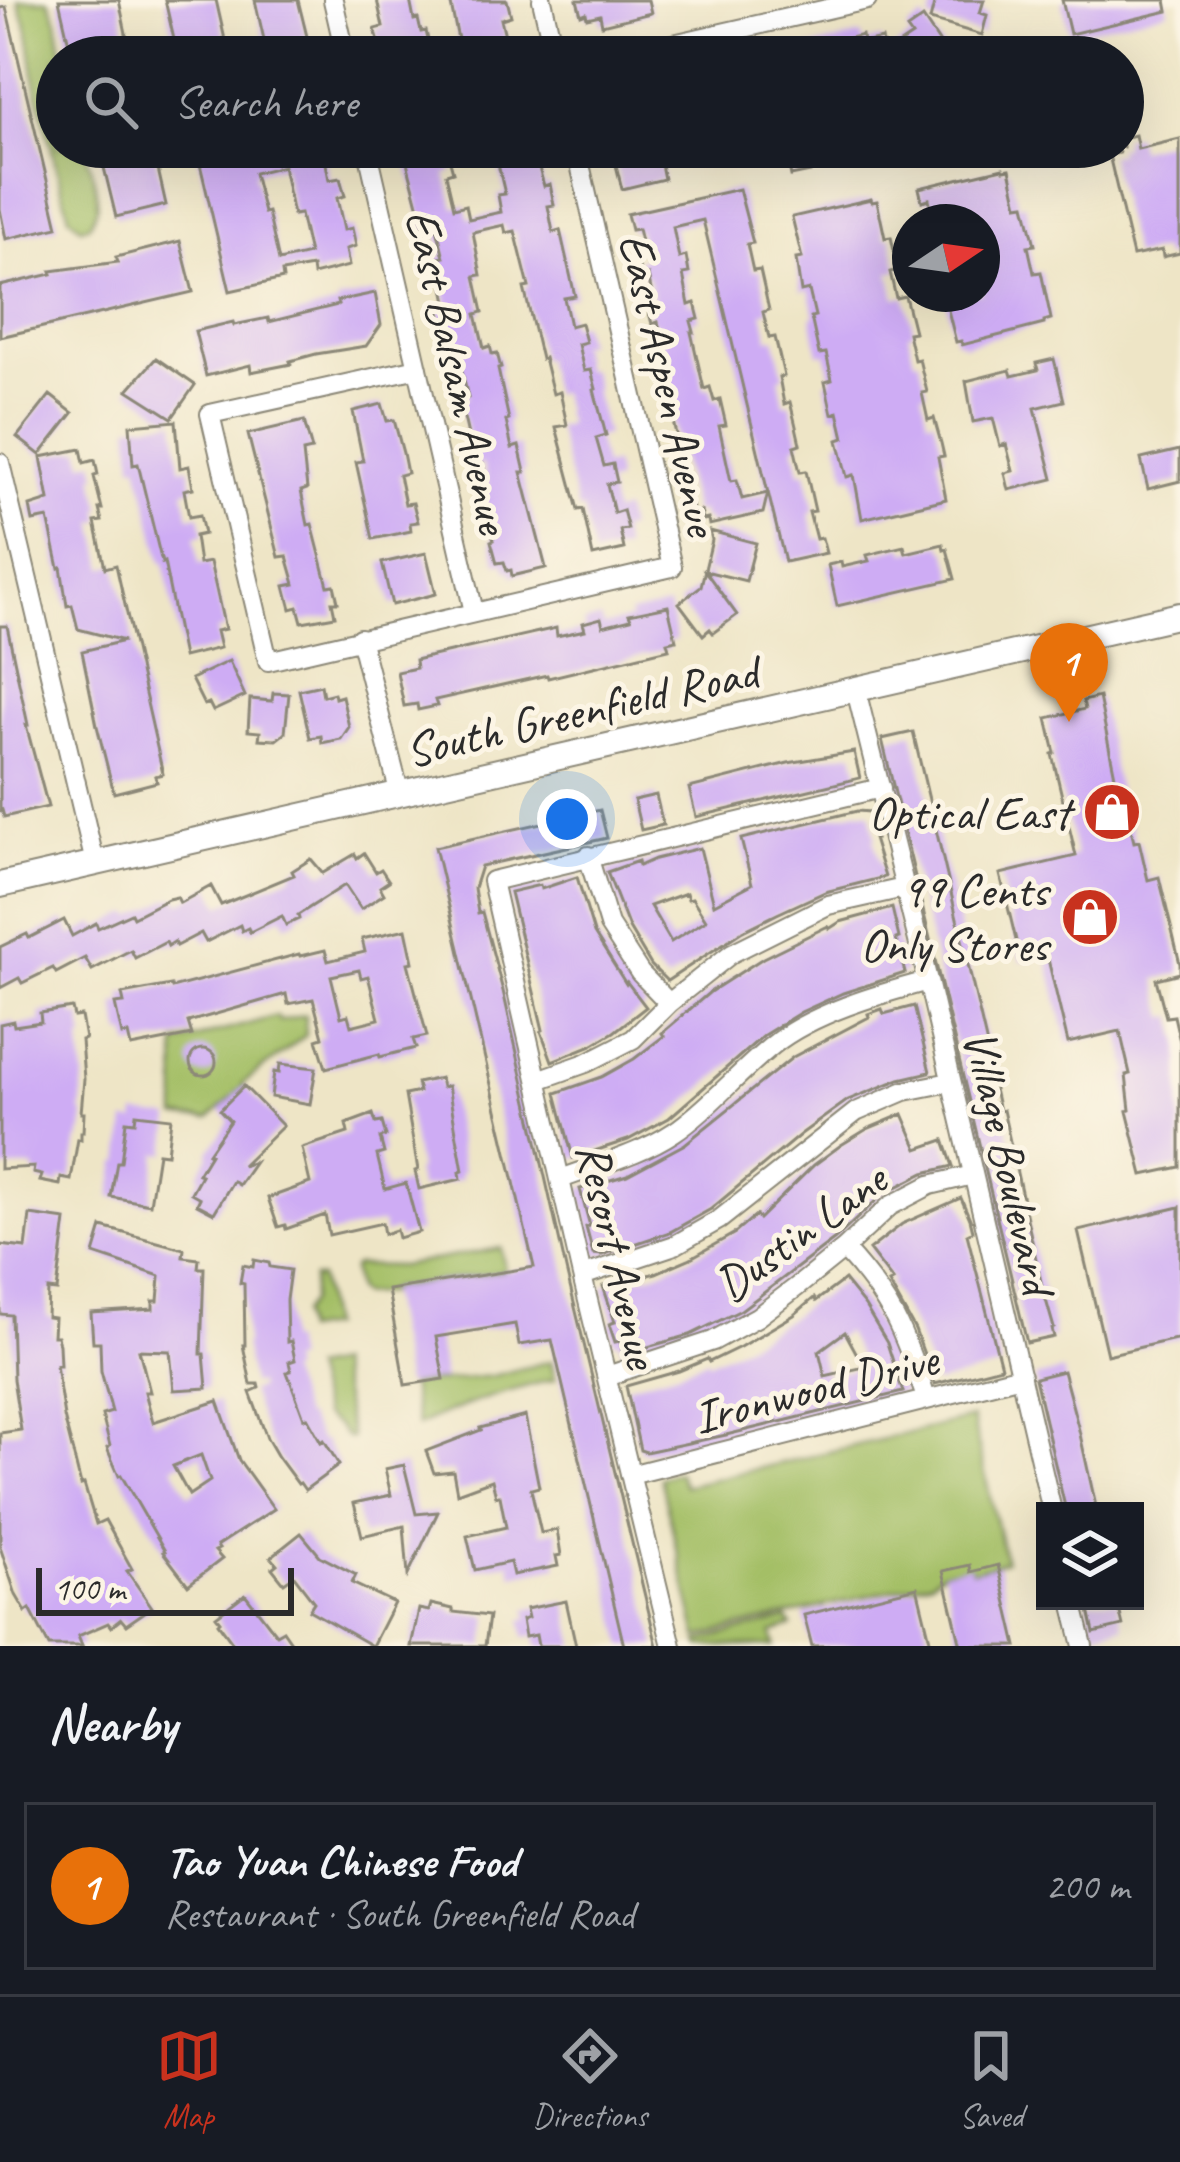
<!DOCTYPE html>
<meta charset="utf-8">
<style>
:root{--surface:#171b24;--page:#20242c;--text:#f1f3f6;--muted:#9ea1a6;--line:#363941;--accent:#c8321e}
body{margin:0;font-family:Caveat,sans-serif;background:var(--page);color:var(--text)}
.controls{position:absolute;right:36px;bottom:36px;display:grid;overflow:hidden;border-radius:0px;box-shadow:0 12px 48px #0002}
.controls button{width:108px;height:108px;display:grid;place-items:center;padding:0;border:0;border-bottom:3px solid var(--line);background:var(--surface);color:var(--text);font:60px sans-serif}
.compass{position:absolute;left:892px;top:204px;width:108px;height:108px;border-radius:50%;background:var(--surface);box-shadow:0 12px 48px #0002;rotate:77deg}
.scale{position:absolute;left:36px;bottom:30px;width:258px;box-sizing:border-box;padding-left:12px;border:6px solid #2b2b2b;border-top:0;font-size:33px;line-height:42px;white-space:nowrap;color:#2b2b2b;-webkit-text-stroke:9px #fcf5e5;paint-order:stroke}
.you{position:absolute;left:567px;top:819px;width:42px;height:42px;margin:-30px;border:9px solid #fff;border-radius:50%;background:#1a73e8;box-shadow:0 0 0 18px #1a73e833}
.badge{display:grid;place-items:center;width:78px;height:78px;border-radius:50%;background:var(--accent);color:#fff;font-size:39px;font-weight:700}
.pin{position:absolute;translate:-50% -99px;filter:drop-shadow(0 3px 6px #0008)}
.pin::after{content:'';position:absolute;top:63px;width:42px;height:36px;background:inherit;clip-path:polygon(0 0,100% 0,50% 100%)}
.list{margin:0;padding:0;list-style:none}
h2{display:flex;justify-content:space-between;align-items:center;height:156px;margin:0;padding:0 48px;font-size:51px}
h2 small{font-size:39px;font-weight:400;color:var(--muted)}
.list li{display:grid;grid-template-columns:78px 1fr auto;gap:36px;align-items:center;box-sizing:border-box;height:168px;margin:0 24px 24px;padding:0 24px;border:3px solid var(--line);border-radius:0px}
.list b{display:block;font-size:45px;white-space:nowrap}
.list p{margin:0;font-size:39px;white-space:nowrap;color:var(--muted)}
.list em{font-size:39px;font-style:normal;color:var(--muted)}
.icon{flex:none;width:66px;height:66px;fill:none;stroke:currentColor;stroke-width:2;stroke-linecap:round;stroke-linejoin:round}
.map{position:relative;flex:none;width:1180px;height:1646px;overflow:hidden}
.search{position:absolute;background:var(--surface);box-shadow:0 12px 48px #0002;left:36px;right:36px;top:36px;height:132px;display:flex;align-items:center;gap:30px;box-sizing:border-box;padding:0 42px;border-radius:66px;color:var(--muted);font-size:45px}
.sheet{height:348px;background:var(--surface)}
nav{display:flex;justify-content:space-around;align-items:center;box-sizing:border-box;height:168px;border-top:3px solid var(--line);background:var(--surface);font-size:33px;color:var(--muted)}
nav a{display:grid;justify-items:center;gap:6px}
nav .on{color:var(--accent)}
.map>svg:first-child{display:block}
.green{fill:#a4bf66;stroke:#687548;stroke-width:3}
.building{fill:#ceacf4;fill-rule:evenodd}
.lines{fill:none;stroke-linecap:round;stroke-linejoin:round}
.minor-casing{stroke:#8c8878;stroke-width:22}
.secondary-casing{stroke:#8c8878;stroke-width:28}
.minor{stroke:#fff;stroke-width:18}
.secondary{stroke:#fff;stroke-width:24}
.labels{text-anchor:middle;stroke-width:10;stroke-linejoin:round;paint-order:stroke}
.street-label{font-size:48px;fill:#2b2b2b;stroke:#fcf5e5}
.poi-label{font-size:48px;fill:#2b2b2b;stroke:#fcf5e5;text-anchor:end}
</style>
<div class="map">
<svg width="1180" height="1646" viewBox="0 0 1180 1646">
<rect width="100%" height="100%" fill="#fcf5e5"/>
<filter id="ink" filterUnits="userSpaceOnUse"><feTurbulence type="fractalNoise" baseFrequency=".00833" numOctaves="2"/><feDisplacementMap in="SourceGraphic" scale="24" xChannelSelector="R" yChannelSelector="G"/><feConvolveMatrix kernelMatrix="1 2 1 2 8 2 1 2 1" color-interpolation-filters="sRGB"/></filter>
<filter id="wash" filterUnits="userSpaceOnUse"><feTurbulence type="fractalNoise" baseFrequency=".004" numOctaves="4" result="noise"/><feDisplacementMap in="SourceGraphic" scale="48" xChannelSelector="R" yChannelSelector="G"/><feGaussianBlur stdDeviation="2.7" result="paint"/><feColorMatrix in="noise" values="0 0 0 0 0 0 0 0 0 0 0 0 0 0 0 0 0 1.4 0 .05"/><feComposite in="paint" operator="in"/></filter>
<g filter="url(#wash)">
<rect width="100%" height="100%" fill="#eee5c6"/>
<path class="green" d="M18 0H49L57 20 63 57H57V147H84C92 173 106 201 89 225L81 227 69 216 36 88 28 31Z
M305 1015 306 1035 243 1083 244 1086 209 1119 177 1117 176 1044 277 1016 279 1021Z
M501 1248 505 1271 389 1289 388 1293 361 1295 356 1291 352 1269 355 1265 400 1266Z
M313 1278H320L329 1327 303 1331 301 1313 310 1302Z
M551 1361 555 1379C507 1391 462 1404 417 1426L410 1384 492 1376Z
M336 1364 351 1438H346L336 1425 323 1416 311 1369Z
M972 1418 1005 1561 971 1572 970 1566 943 1571 932 1580 698 1637 660 1477 678 1472 684 1486Z
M787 1619 792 1626 772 1633 775 1646H700L699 1641Z"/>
<g id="blocks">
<path class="building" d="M59 0H119L128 43 120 46 122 57H72Z
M165 0H216L228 53 212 57H178Z
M255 0H298L312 57H263L260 45 265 44Z
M377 0H410L414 20 418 19 421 32 426 31 431 53 413 57H385L383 46 380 47 375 29 383 27Z
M450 0H507L511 16 501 19 510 57H472L469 46 460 49Z
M577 0H648L651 13 602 25 600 15 587 18 586 13 581 15Z
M935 0H984L980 13 987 15 982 35 930 20Z
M1062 0H1166L1168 11 1070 34Z
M6 7 58 227 6 239 0 209V8Z
M923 18 949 57H797L796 51 862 35 863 43 882 39 885 54 912 36 907 29Z
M1135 135 1138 149 1180 139V253L1163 257 1162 250 1133 256 1109 155 1119 153 1117 147H1123V138Z
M136 147H153L166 205 116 217 101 155Z
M196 147H323L329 180 340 178 345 196 337 198 344 230 352 228 356 246 346 249 349 266 313 275 312 267 282 272 283 279 230 291ZM283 166 293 215 300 214 309 254 279 261 268 212 264 213 254 173Z
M403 147H446L453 172 446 174 454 208 466 205 469 219 501 212 498 195 505 194 494 147H541L544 159 537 161 544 186 550 184 554 205 548 206 553 232 560 230 575 296 564 298 570 326 581 323 586 342 578 344 584 371 591 370 596 389 594 390 606 435 596 438 604 466 613 464 617 482 607 484 614 513 623 510 628 529 620 530 624 549 593 556 583 509 578 510 556 427 567 425 560 392 553 394 544 358 541 359 524 288 529 287 515 231 506 233 504 225 473 232 481 275 475 276 483 312 476 314 484 348 490 346 492 354 497 353 501 368 498 369 509 420 506 421 512 448 519 446 525 472H521L546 568 512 576 511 570 507 571 504 562 497 563 491 541 494 540 481 493 489 491 483 464 475 466 460 400 468 398 462 371 454 373 439 308 448 306 442 278 439 279 434 259 444 257 437 228 425 231Z
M785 147H896L897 153 837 167 835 160 809 166 810 172 791 176Z
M659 155 664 179 622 189 616 165Z
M1003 168 1004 170 1010 169 1018 205 1025 204 1035 245 1028 246 1034 273 1041 272 1051 319 1044 321V324L962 345 961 341 956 342 944 294H982V222H934L929 199 922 201 919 188Z
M739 189 753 243 747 244 753 271 760 270 769 310 763 312 769 338 775 337 784 376 779 377 784 404 790 402 795 422 800 444 794 446 800 472 806 471 815 511 809 512 816 539 822 538 826 553 785 562 768 492 763 513 709 525 708 519 703 520 701 511 694 513 657 351 665 349 658 322 652 324 647 305 654 304 648 275 641 276 637 260 645 258 638 229 631 230 627 214ZM703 220 768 493 742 499 737 480 731 481 719 426 726 425 720 399 714 401 710 387 704 389 691 332H694L691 321 699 319 695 303 689 305 683 274 689 273 686 256 679 258 673 227Z
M871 199 872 202 877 201 885 238 891 237 898 270 890 272 896 298 905 296 914 332 908 333 914 360 919 359 927 392 922 393 928 420 934 418 941 443 944 456 938 457 946 499 862 519 854 475 847 477 838 440 844 438 838 412 832 414 825 382 832 380 826 353 819 354 811 317 815 316 809 290 801 292 796 259 802 258 792 217Z
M180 241 193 292 0 337V286L52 274 51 271 118 262 116 257Z
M375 293 381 325 366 346 316 354 290 361 291 364 251 372 250 365 206 376 195 331 233 322 234 325 268 318 269 322 338 305 337 301Z
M156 358 195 385 172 418 128 390Z
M1054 359 1064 401 1035 408 1053 479 1009 490 1005 473 1013 471 1006 444 1000 446 993 418 973 422 966 381 1010 370 1012 376 1038 370 1036 363Z
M50 395 73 413 40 455 17 437Z
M382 404 387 421 394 420 403 453 407 473 399 475 405 504 413 503 418 522 410 523 411 531 373 539 356 462 363 461 353 411Z
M176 421 180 468 189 466 193 488 184 490 189 517 200 515 204 534 195 536 199 564 210 562 225 629 216 631 220 648 183 657 164 562 162 563 138 464 133 465 130 425Z
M304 421 312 450 303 452 307 489 301 491 308 525 312 524 328 586 334 585 338 602H332L335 616 302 622 298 607 291 609 285 586 295 584 287 556 279 557 248 434Z
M81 449 84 463 95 460 98 475 94 476 102 509H99L102 521 95 522 105 568 116 565 163 774 155 776 157 782 114 793 97 726 82 651 124 641 78 629 72 605 67 606 61 567 59 568 48 518 33 521 30 506 49 500 41 457Z
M1180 450V481L1148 489 1141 459Z
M710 531 756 543 746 581 705 571 737 615 713 633 710 629 703 635 679 603 701 586 712 540Z
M943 544 944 550 947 549 955 579 837 606 828 565 841 562 842 567 869 561 867 555 904 546 906 553Z
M426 553 436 594 392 605 382 563Z
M668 606 676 640 667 642 669 649 548 678 547 675 435 700 437 706 418 710 417 704 404 706 397 672 416 668 415 660 556 628 557 636 585 630 583 623 601 618 603 626 631 619 629 614Z
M0 626H7L28 725H26L48 807 4 817 2 810 0 811Z
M229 661 245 696 213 711 209 703 204 705 191 679Z
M321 685 323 696 334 693 335 698 342 696 349 727 341 739 322 743 321 736 310 738 299 690Z
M273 693 289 694 285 733 276 740 259 739 260 732 248 731 250 699 272 701Z
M1099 697 1120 801 1124 800 1134 842 1139 841 1148 880 1159 877 1180 964V973L1156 979 1166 1017 1174 1016 1180 1042V1167L1143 1175 1127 1111 1130 1110 1126 1075 1130 1074 1120 1031 1068 1043 1047 955 1021 961 1000 874 1076 856 1052 754 1055 753 1047 718 1085 709 1083 701Z
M913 732 994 1075 991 1076 999 1111 1003 1110 1042 1286 1054 1328 1052 1329 1054 1337 1027 1343 882 739Z
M854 752 860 778 696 817 689 788 788 763Z
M656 795 663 825 641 830 634 800Z
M600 810 607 838 481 866 474 888 478 913 482 912 503 991 567 1274 657 1646H624L552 1340 519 1345 515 1324 436 1337 444 1379 405 1385 388 1290 534 1267 435 847Z
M857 811 870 812 876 839H873L885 877 825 892 777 914 741 932 667 981 651 965 629 928 607 872 638 861 639 866 655 859 700 848 714 904 752 884 741 839ZM686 893 688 899 692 898 706 920 671 942 650 906Z
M364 853 376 872 381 869 389 881 380 887 384 894 361 909 345 885 298 915 299 919 286 925 282 916 250 932 248 928 242 931 240 925 206 942 201 933 176 946 174 942 168 946 166 942 135 958 131 950 92 970 85 958 56 973 53 968 22 983 19 978 0 988V947L27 934 29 938 64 920 72 936 96 923 98 928 131 913 133 917 168 899 177 897 180 903 211 886 221 905 294 875 292 871 311 859 323 873 355 854 357 858Z
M577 877 594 933 626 984 627 982 646 1007 614 1032 592 1045 552 1061 541 1031 543 1030 510 892 540 885 541 889Z
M892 908 899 938 896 939 905 973 843 993 801 1012 764 1035 669 1118 628 1140 573 1158 556 1093 602 1077 634 1059 664 1036 662 1033 710 992 763 958 828 926 829 929 840 922Z
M406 929 413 962 408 963 427 1036 413 1039 416 1048 380 1057 379 1054 326 1068 317 1039 323 1037 313 999 288 1004 286 994 188 1022 192 1035 131 1047 128 1034 122 1035 115 1004 124 1003 122 994 171 985 172 988 299 954 300 956 325 950 328 961 365 952 362 939ZM359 970 361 978 368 976 379 1019 351 1026 348 1015 341 1017 331 976Z
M914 1006 930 1072 900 1079 848 1100 801 1134 711 1209 670 1232 602 1255 593 1254 586 1227 590 1226 580 1189 627 1175 685 1144 793 1057 869 1017 868 1014 882 1009 884 1014Z
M72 1008 74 1017 81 1016 85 1039 81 1040 84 1079 81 1113H84L83 1132H81V1140L78 1139 71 1180 61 1178 60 1185 40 1181 42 1175 33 1173 34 1167 0 1169V1024L13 1021 14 1026 41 1022 40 1013Z
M190 1062a13 13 0 1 1 26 0a13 13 0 1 1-26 0Z
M280 1064 316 1068 310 1104 271 1097 274 1072 279 1073Z
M440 1078 442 1087 448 1086 463 1171 460 1172 461 1179 419 1189 415 1171 418 1170 405 1095 419 1092 417 1083Z
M244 1086 283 1126 242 1166 255 1162 239 1185 233 1181 214 1213 197 1204 200 1198 191 1193 201 1175 198 1174 210 1154 208 1153 230 1121 220 1110Z
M136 1114 171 1118 167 1154 158 1153 150 1204 111 1197 117 1162H121L126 1121 135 1122Z
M373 1114 376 1123 382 1122 386 1136 380 1138 384 1153 377 1155 385 1189 406 1183 419 1232 398 1238 396 1230 384 1234 382 1223 329 1235 325 1215 286 1229 285 1225 278 1227 268 1198 310 1183 302 1148 348 1133 346 1124Z
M903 1114 918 1149 944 1140 953 1166 924 1173 883 1194 835 1239 741 1310 690 1335 623 1354 620 1341 615 1342 609 1324 615 1322 603 1286 656 1273 689 1259 735 1233 756 1215 759 1219 814 1165 841 1145 867 1129Z
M961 1198 970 1219 973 1231 967 1234 1001 1367 935 1384 915 1330 889 1283 893 1281 869 1250 902 1224Z
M1180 1207V1338L1107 1355 1078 1231Z
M30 1215 66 1220 57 1291 48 1290 47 1317 54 1318 53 1336H57L59 1345 60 1365H56L64 1417 81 1485 84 1484 96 1524 105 1520 132 1569 127 1571 152 1607 126 1625 121 1619 111 1627 108 1623 78 1636 82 1646H49L30 1609 26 1612 16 1595 0 1547V1433L21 1430 13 1379 11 1315 0 1314V1245L26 1248Z
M102 1227 184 1249 183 1257 199 1259 198 1268H204L201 1354H204L207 1388 174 1390 170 1351 139 1350 150 1392H145L153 1422 218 1401 239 1460 274 1509 217 1546 219 1549 215 1551 222 1559 188 1585 163 1552 165 1551 121 1475 119 1476 107 1448 110 1446 102 1415 112 1412 101 1371 100 1342H93L91 1313 153 1309V1301H158L160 1276 94 1254ZM201 1455 210 1481 189 1495 173 1466Z
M254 1260 269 1263 270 1267 290 1270 286 1300 287 1342 291 1341 295 1360 289 1362 291 1371 287 1372 304 1418 307 1417 321 1442 324 1440 339 1465 305 1490 300 1483 298 1484 278 1457 267 1438 250 1392 259 1388 258 1384H251L243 1345H245L244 1284 240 1283 243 1265 253 1267Z
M844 1280 865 1306 887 1343 903 1392 726 1435 646 1452 640 1450 626 1386 679 1371 707 1359 709 1362 740 1347 794 1315 814 1298 816 1301ZM845 1332 864 1367 825 1376 819 1351Z
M1063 1371 1079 1430 1097 1511H1066L1035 1378Z
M525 1416 539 1487 531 1489 541 1533 557 1530 561 1555 556 1556 558 1566 513 1575 510 1562 475 1570 467 1536 506 1527 500 1496H496L492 1480 457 1493 453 1471 434 1473 426 1451 481 1430 480 1428Z
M404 1465 416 1514 438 1512 408 1575 404 1526 362 1536 354 1503 391 1495 385 1469Z
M301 1533 320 1556 356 1575 352 1583 394 1603 372 1646 309 1610 314 1602 294 1576 284 1583 272 1568 277 1564 271 1557Z
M970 1565 971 1572 998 1565 1017 1646H961L943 1571Z
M917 1587 931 1644 812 1646 804 1615Z
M245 1594 276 1634 283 1630 294 1646H235L218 1623 220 1621 216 1616Z
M566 1601 576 1646H538L536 1635 525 1637 522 1620 528 1618 526 1609Z
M1087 1601H1117L1123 1626 1094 1633Z
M431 1604 453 1609V1612L489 1616 485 1646H411L419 1609 429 1611Z"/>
</g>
</g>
<g filter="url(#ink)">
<use href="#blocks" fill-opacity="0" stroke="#8c8878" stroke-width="3"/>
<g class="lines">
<defs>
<path id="minor" d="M333 0 346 57
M542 0 555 57
M616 57 867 0
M367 147 474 612
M418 368 210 414 268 661 672 567 576 147
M0 463 95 863
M360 638 400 795
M856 690 928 981 1052 1511
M588 856 609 925 640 973 669 1003
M538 1080 586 1063 633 1039 669 1003 732 953 828 905 904 888
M561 1179C598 1165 641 1154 674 1132 707 1110 740 1071 773 1045 813 1013 879 994 928 981
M844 1249C892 1301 904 1332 926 1398
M582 1276 675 1245 719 1220 856 1112 905 1091 950 1082
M607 1376 713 1341 757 1317 798 1286 844 1249 890 1206 930 1185 973 1175
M630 1475 1021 1376
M1072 1601 1083 1646
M672 1646 582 1276 492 881 881 788"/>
<path id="secondary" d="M0 885 1180 615"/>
</defs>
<use href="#minor" class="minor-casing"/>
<use href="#secondary" class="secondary-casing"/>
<use href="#minor" class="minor"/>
<use href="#secondary" class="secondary"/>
</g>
</g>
<defs>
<symbol id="shop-disc" viewBox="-11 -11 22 22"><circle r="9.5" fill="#c8321e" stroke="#fcf5e5"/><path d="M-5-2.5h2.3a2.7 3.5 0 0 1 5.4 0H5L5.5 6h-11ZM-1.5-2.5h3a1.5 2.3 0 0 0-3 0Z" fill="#fff"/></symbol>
</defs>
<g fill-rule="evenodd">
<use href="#shop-disc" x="1079" y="779" width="66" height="66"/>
<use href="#shop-disc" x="1057" y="884" width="66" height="66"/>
</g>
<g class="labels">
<g class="street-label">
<text transform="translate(459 371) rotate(77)" y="17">East Balsam Avenue</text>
<text transform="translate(670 384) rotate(77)" y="17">East Aspen Avenue</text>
<text transform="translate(581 710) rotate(-13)" y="17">South Greenfield Road</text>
<text transform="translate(1010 1161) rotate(77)" y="17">Village Boulevard</text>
<text transform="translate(800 1231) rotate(-36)" y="17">Dustin Lane</text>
<text transform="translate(619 1255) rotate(77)" y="17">Resort Avenue</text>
<text transform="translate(815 1387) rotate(-14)" y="17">Ironwood Drive</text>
</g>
<g class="poi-label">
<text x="1070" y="829">Optical East</text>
<text x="1048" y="906">99 Cents<tspan x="1048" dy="55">Only Stores</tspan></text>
</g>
</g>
</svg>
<div class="controls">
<button><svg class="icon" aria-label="layers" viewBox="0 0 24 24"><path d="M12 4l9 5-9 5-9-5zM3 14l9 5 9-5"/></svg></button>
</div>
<svg class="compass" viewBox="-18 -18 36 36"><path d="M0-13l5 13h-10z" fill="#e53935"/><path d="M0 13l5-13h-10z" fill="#9ea1a6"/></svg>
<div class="scale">100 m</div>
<div class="you"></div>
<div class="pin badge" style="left:1069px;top:722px;background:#e8710a">1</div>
<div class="search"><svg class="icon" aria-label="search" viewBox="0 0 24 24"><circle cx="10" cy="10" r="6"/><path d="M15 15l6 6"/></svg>Search here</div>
</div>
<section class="sheet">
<h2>Nearby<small></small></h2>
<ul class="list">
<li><span class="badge" style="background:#e8710a">1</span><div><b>Tao Yuan Chinese Food</b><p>Restaurant · South Greenfield Road</p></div><em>200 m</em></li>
</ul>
</section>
<nav>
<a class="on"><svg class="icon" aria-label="map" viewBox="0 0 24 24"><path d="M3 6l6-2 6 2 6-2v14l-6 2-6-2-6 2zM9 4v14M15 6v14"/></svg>Map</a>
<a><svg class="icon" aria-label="directions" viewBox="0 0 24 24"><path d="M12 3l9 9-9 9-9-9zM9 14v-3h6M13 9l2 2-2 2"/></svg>Directions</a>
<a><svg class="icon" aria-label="saved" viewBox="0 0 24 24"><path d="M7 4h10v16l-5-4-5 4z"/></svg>Saved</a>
</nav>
